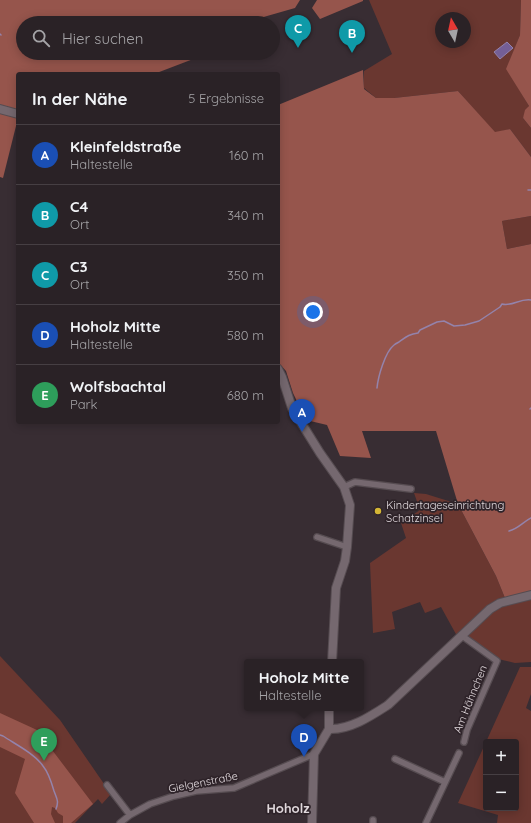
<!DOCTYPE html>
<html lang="de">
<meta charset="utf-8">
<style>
:root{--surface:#2a2226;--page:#362f32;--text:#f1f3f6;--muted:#a5a4a7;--line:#463f43;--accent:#d4b635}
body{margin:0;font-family:Quicksand,sans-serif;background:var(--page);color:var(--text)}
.controls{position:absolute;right:12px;bottom:12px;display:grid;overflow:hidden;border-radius:4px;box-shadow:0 2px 10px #0003}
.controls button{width:36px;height:36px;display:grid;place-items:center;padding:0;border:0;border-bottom:1px solid var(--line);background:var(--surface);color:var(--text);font:20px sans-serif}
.compass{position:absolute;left:435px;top:12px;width:36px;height:36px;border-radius:50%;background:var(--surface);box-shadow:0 2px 10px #0003;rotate:351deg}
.you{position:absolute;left:313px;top:312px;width:14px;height:14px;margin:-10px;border:3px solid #fff;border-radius:50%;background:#1a73e8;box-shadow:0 0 0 6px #1a73e833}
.badge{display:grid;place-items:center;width:26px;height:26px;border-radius:50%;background:var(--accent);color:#fff;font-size:13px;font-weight:700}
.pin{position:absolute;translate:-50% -33px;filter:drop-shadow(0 1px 2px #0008)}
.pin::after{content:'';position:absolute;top:21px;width:14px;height:12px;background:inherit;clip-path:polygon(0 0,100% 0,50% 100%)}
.popup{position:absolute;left:244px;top:659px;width:120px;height:52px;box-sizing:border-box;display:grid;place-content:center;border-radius:4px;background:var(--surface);filter:drop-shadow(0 1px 3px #0005);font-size:13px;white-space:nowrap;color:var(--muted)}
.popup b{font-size:15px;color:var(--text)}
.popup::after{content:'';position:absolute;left:50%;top:100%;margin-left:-8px;border:8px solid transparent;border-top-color:var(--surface)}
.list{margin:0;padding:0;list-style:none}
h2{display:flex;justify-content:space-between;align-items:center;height:52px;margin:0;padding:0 16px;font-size:17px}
h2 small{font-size:13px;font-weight:400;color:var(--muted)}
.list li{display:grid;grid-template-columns:26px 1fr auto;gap:12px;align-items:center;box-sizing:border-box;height:60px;padding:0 16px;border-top:1px solid var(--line)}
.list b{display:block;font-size:15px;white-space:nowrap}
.list p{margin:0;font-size:13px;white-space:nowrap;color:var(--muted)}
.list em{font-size:13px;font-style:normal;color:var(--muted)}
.icon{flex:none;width:22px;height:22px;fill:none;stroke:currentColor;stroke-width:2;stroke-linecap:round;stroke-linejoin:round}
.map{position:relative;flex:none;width:531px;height:823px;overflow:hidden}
.search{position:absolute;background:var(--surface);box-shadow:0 2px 10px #0003;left:16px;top:16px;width:264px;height:44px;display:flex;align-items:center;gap:10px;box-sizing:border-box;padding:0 14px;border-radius:22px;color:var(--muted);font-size:15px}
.panel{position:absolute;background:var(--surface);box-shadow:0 2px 10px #0003;left:16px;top:72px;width:264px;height:352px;border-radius:4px}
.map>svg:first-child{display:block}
.green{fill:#6a3730;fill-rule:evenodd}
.forest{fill:#96554c}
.water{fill:#745f96;stroke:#9483ab}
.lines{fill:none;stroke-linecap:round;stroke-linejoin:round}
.stream{stroke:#9483ab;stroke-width:1.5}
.street-casing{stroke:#564c51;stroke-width:8}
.secondary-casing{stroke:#564c51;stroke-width:10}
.street{stroke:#75686f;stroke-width:5.5}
.secondary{stroke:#75686f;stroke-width:8}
.poi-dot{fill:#d4b635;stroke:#2e2329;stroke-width:1.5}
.labels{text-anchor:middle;stroke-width:3.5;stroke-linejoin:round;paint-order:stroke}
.poi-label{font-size:11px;fill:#e0d8dc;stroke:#2e2329;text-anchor:start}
.street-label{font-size:11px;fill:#e0d8dc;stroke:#2e2329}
.quarter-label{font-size:13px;font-weight:bold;fill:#e0d8dc;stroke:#2e2329}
</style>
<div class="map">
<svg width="531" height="823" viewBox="0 0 531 823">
<rect width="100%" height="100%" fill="#382d33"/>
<path class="green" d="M369 0H521L520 35 507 69 529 106 523 118 531 128V157L510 129 495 133 458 91 394 98H376L364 88V71L392 54ZM441 18H465V42H441Z
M531 216V244L507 249 502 221Z
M414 493 426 494 458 504 496 576 505 598 488 606 457 636 441 607 425 613 420 602 392 612 395 629 373 633 370 563 406 538 401 523 420 510Z
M531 599V662L515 663 498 659 468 638 467 634 498 607Z
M0 656 60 720 111 794 102 804 98 799 75 823H0Z
M520 667H531V694L526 708 531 711V823H497L498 815 458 803 486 742V808H516V742H486Z"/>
<path class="forest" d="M0 0H300L295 8 243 23H23V53H209L154 74H18V118L3 178 0 177Z
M317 0H363V1L320 19 312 8Z
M521 0H531V128L523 118 525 110 529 106 506 69 520 35Z
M363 70 364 89 376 98H394L458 91 495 132 510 129 531 157V216L502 221 507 249 531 244V591L505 598 496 576 458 504 436 431H362L371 458 340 456 327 425 306 420 293 393 286 371 278 362V105Z
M0 713 37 730 93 804 71 823H63V816L58 813 55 808 52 807 51 814 55 823H34L15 793 25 759 0 747Z"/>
<path class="water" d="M507 42 513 48 500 59 494 52Z"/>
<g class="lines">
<path class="stream" d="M0 34 1 35
M528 190H531
M377 388C378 377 385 352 394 345 395 344 397 343 399 342 406 337 409 334 418 333L420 330 437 322 444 321 454 326 465 325 479 321 500 307 502 304C512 307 520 298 531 300
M530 409 531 408
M509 531C518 529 523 522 531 518
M0 735 3 736C15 744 35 754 43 766 48 772 52 784 54 791 57 799 59 801 56 809"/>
<defs>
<path id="street" d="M344 487 355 482 411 489
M317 537 347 547
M461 635 497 661 467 730 464 742
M395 759 445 782
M107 785 130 815
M373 820V823
M120 823 130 815 150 804 174 796 196 791 234 788 314 754
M426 823 459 753"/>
<path id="secondary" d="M0 109 18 114
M278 369 282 377 292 408 320 453 344 487 350 505 347 547 345 561 336 588 332 662
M329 729C350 730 371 716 388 705L490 609 500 603 531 595
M312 823 314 754 329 729V708"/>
</defs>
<use href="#street" class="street-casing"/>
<use href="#secondary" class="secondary-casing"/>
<use href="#street" class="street"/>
<use href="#secondary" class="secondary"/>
</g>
<circle class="poi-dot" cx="378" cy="511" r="4"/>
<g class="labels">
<g class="poi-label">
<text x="386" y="509">Kindertageseinrichtung<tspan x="386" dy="13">Schatzinsel</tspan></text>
</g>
<g class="street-label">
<text transform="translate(470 699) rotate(-68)" y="4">Am Hähnchen</text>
<text transform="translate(203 782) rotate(-11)" y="4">Gielgenstraße</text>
</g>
<g class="quarter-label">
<text x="288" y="813">Hoholz</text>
</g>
</g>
</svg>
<div class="controls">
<button>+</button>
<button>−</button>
</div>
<svg class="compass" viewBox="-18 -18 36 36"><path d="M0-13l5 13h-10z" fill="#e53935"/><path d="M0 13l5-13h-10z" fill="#a5a4a7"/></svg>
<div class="you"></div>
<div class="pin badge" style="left:302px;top:432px;background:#1a4fb4">A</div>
<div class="pin badge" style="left:352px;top:53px;background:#0f9aa8">B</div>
<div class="pin badge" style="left:298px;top:48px;background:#0f9aa8">C</div>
<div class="pin badge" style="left:304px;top:757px;background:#1a4fb4">D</div>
<div class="popup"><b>Hoholz Mitte</b>Haltestelle</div>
<div class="pin badge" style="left:44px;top:761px;background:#2e9e5b">E</div>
<div class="search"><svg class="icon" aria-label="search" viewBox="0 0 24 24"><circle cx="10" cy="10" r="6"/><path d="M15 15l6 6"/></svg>Hier suchen</div>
<section class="panel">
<h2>In der Nähe<small>5 Ergebnisse</small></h2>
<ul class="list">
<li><span class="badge" style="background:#1a4fb4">A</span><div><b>Kleinfeldstraße</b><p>Haltestelle</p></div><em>160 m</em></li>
<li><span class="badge" style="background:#0f9aa8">B</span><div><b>C4</b><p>Ort</p></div><em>340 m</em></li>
<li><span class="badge" style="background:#0f9aa8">C</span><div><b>C3</b><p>Ort</p></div><em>350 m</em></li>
<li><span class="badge" style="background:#1a4fb4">D</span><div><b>Hoholz Mitte</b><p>Haltestelle</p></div><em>580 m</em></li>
<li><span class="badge" style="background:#2e9e5b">E</span><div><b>Wolfsbachtal</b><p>Park</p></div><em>680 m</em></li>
</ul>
</section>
</div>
